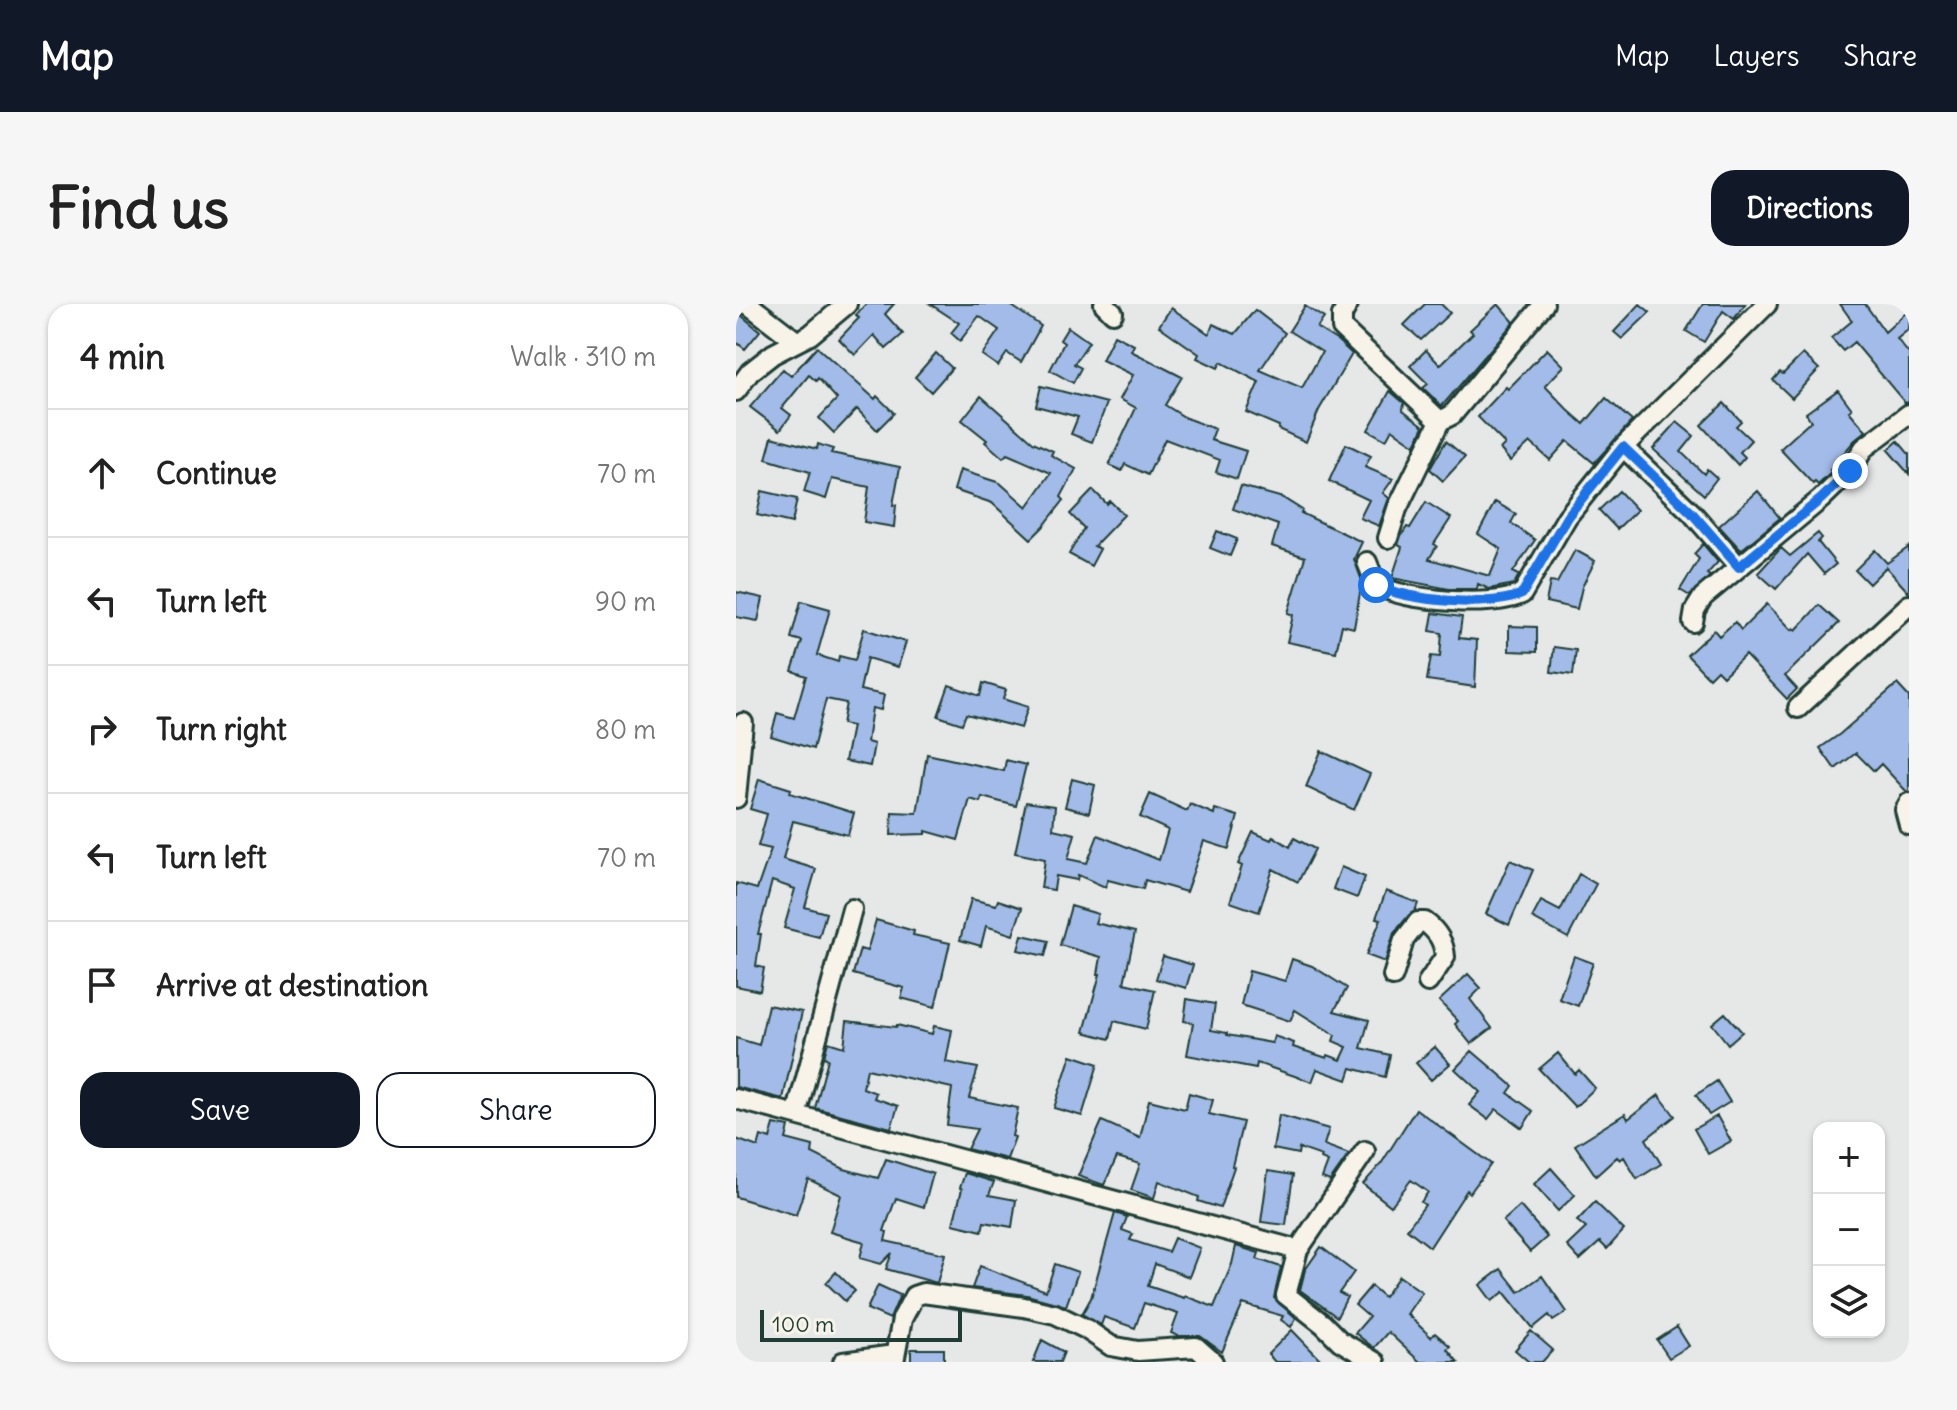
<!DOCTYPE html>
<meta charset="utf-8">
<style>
:root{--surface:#fff;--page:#f6f6f6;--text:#222;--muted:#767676;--line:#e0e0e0;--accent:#111827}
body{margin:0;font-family:Delius,sans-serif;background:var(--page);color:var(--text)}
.controls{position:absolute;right:24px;bottom:24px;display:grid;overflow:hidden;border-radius:16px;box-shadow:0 2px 6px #0004}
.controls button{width:72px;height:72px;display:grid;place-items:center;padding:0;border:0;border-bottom:2px solid var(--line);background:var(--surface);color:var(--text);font:40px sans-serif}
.scale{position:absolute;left:24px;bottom:20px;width:202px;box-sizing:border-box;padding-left:8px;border:4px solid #1f3d34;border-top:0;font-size:22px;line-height:28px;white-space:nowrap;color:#1f3d34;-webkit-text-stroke:6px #f7f3e8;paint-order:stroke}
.stop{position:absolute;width:24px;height:24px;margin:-18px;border:6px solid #1a73e8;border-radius:50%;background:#fff}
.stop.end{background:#1a73e8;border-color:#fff;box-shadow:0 2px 8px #0008}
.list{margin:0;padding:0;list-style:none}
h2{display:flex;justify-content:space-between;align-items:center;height:104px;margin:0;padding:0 32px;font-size:34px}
h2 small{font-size:26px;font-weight:400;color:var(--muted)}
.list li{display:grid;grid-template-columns:52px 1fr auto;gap:24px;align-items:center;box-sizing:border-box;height:128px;padding:0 32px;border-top:2px solid var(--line)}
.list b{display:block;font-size:30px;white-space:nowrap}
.list em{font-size:26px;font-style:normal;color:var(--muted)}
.actions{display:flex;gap:16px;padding:24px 32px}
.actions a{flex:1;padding:18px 0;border:2px solid var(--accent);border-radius:24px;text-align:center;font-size:28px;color:var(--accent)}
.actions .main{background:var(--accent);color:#fff}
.icon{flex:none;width:44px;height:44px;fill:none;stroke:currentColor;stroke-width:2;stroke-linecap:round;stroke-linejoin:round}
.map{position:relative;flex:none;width:1173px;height:1058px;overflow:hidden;border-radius:24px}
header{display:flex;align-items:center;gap:48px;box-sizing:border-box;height:112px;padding:0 40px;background:var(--accent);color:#fff}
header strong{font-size:38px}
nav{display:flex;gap:44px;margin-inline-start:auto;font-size:28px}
.intro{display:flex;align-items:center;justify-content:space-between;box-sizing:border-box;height:192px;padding:0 48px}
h1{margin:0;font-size:56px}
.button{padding:20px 36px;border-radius:24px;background:var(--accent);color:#fff;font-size:28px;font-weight:700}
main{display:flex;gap:48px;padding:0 48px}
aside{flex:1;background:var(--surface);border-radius:24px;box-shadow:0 2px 6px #0004}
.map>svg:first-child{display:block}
.building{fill:#a2bbe8;stroke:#1f3d34;stroke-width:2}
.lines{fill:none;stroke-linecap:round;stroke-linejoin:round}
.minor-casing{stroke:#1f3d34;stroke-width:24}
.minor{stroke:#f7f3e8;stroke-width:18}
.route{stroke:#1a73e8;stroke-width:10}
</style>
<header>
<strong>Map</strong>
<nav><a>Map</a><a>Layers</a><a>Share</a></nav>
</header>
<div class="intro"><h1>Find us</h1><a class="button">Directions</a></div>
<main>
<aside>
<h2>4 min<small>Walk · 310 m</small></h2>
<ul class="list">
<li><svg class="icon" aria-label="ahead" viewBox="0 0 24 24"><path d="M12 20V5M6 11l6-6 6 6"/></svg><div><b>Continue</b></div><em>70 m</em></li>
<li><svg class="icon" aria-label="left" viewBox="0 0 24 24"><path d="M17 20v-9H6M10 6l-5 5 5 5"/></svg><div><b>Turn left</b></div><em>90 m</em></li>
<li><svg class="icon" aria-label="right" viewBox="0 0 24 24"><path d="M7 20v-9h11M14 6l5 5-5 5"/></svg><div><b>Turn right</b></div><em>80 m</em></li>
<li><svg class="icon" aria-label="left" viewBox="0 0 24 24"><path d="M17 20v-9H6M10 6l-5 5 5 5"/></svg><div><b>Turn left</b></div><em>70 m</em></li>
<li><svg class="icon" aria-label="arrive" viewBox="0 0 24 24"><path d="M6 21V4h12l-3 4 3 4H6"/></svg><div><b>Arrive at destination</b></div></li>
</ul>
<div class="actions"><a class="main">Save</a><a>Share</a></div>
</aside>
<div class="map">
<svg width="1173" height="1058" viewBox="0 0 1173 1058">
<rect width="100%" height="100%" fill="#e6e8e8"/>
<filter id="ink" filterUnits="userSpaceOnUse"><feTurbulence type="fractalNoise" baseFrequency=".0125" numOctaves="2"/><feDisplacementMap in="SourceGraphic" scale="16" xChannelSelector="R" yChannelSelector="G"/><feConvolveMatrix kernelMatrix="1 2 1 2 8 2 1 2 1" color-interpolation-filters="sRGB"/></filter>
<g filter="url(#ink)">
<path class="building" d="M130 0H158L149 10 167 30 150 45 138 31 119 51 103 35 123 14 120 11Z
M194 0H273L305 22 285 58 271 49 262 62 246 51 263 26 243 12 224 37 215 29 223 19Z
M689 0H705L714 9 685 36 668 21Z
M762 0 778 18 706 102 687 84 692 80 674 62 690 46 704 61 737 29 734 26Z
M904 0 914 8 886 35 878 28Z
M967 0H1009L998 15 987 7 968 38 950 27Z
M1104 0H1129L1149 28 1173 6V25L1161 35 1173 50V98L1169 99 1118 38 1107 47 1095 34 1116 17Z
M569 2 588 14 581 24 602 37 616 50 583 106 570 138 542 125 543 122 510 108 523 78 485 58 482 64 461 54 463 50 423 22 435 4 473 30 477 20 499 30 519 6 549 29 524 66 566 84 586 48 553 27Z
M0 7 24 27 9 45 0 38Z
M332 23 353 38 338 60 345 64 337 79 314 66 328 39 324 36Z
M378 31 398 41 395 47 446 73 429 101 450 114 479 125 475 136 510 147 501 175 480 168 484 156 429 135 412 171 389 160 386 167 373 161 400 104 384 95 397 71 366 56Z
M81 43 139 95 141 92 158 109 141 126 121 105 98 129 83 114 101 95 82 74 80 77 73 71 46 104 55 111 44 126 14 103 47 65 55 72Z
M811 45 828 62 809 82 832 106 848 120 870 94 896 117 858 159 831 137 814 156 794 138 774 157 764 145 769 140 742 113 770 83 772 85Z
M200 49 216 64 195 88 179 73Z
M1067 50 1083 65 1056 94 1037 76 1044 68 1047 70Z
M305 82 371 99 356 138 335 130 342 113 300 102Z
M1102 86 1116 105 1113 107 1130 127 1118 137 1094 166 1096 168 1082 181 1079 178 1077 180 1044 145 1075 117 1070 109Z
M654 87 668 99 667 106 688 122 679 141 656 125 650 136 632 126Z
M245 92 297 138 317 147 315 151 340 165 325 193 328 196 307 223 295 235 256 199 218 186 224 166 264 179 291 203 315 169 271 150 267 154 249 138 251 136 226 116Z
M988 99 1005 117 1000 122 1015 136 1004 148 1009 153 1002 161 965 121Z
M941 118 958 132 945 148 968 170 971 165 981 174 968 191 917 145Z
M36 133 81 145 82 140 97 145 95 149 164 163 157 201H160L158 223 128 218 133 183 96 175 90 195 68 188 74 168 30 155Z
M710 137 729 153 707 177 694 165Z
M1162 137 1173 150V170L1152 146Z
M610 140 635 152 629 163 657 175 647 189 653 194 643 222 624 214 633 196 593 177Z
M505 182 547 194 566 206 565 209 626 238 618 255 626 277 618 324 606 321 600 348 551 338 557 311 552 309 569 253 536 242 542 221 497 205Z
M357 186 371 200 374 197 388 211 358 242 364 245 355 262 333 250 348 224 334 210Z
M26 187 61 195 56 219 21 211Z
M883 187 901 206 881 225 863 206Z
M1022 187 1044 214 1005 246 983 222Z
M690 198 715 214 698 240 701 242 693 255 754 272 765 245 742 230 759 198 780 210 775 219 799 236 777 268 783 271 778 280 753 285 742 280 741 285H713L656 274 666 243 662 241 665 232 671 223 674 224Z
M481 227 501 235 494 252 474 244Z
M1082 229 1086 234 1082 238 1100 260 1088 270 1071 250 1040 285 1022 269 1045 244 1054 252Z
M967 240 982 258 971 270 974 272 954 292 944 286 963 255 958 250Z
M1173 243V289L1150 263 1133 280 1119 266 1139 246 1151 259Z
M839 246 859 257 846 283 841 305 810 298 814 278 821 279Z
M0 288 27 294 22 317 0 313Z
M65 297 94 305 81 351 102 358 103 352 119 356 128 325 170 338 162 363 131 354 124 386 148 391 145 406 136 404 131 438 138 440 134 462 109 457 116 422 106 420 110 399 90 395 77 445 35 432 41 409 58 414 70 372 56 367 66 337 55 334Z
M1031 300 1056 326 1058 324 1060 326 1083 301 1103 319 1049 372 1061 385 1051 395 1009 351 987 372 981 366 973 374 951 351 978 326 983 332 999 318 1005 326Z
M697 309 726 313 723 334 741 336 739 383 691 376 695 352 704 353 706 329 694 327Z
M773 322 801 323V348L773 347Z
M818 343 840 346 837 371 815 368Z
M247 379 270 386 267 395 292 403 285 424 230 410 226 420 202 412 213 381 244 392Z
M1161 380 1173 393V487L1171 488 1145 460 1138 467 1120 449 1099 465 1084 444 1104 430Z
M585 447 634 470 618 506 570 483Z
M191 450 268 467 270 456 290 461 280 502 246 493 244 498 234 495 222 536 190 527V530L155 531 156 508 181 509Z
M23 475 55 485 54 489 118 509 112 531 57 517 47 555 80 565 69 603 90 609 83 633 48 624 59 585 36 577 22 630H25L20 662 28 664 24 687 0 682V579L21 585 35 545 22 542 31 510 14 505Z
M336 475 359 481 353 509 329 503Z
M414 490 451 507 454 500 478 510 479 505 502 512 493 545 468 537 450 588 409 576 407 585 372 576 369 583 342 571 341 576 320 572 318 586 305 584 309 555 279 549 290 498 319 502 317 525 339 530 332 555 351 559 362 531 423 556 432 526 404 513Z
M517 528 535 536 537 532 554 543 558 534 579 545 562 578 537 565 523 608 494 598 506 562 502 560Z
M774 556 797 566 773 621 750 610Z
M605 563 629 573 621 594 597 585Z
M843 570 860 580 832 634 796 614 805 597 824 607Z
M650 587 682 599 679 607 673 611 658 629 649 658 630 651 645 615 640 614Z
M235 595 260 601 262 596 286 604 277 631 250 622 245 642 224 636Z
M335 602 362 610 359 619 399 628 388 679 419 686 410 725 378 717 374 735 348 728 364 670H362L365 653 324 641Z
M140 616 178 627 177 631 214 639 199 703 165 694 168 684 117 670 124 645 131 647Z
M286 631 313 637 309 652 282 646Z
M427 652 457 661 450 684 420 675Z
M838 652 857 659 842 702 823 695Z
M556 655 576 662 611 684 598 707 633 716 625 744 654 751 649 773 615 764 611 776 581 765 576 778 521 759 520 764 451 751 457 719 448 717 451 695 479 700 475 726 491 729V731L536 739 538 732 558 739 557 743 591 754 592 751 605 756 611 743 597 737 599 731 559 706 554 717 505 701 513 667 549 677Z
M732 670 745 684 734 695 756 724 735 740 719 720 722 717 703 697Z
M32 701 66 708 47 795 0 783V734L23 741Z
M989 709 1006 728 992 740 976 720Z
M111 717 160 723 161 721 196 730 198 722 216 726 210 758 242 764 233 794 282 804 276 832 279 833 271 855 231 845 241 825 211 821 216 784 131 765 127 784 140 789 138 794 162 802 155 824 79 804 92 755 88 753 92 738 108 743Z
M699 743 714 760 695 776 680 759Z
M736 747 777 782 772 789 797 807 786 824 760 805 752 815 733 801 744 788 719 765Z
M822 749 839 770 843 766 859 784 839 803 803 765Z
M335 751 362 760 346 812 318 804Z
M981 777 994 798 973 811 960 791Z
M453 789 477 796 473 810 507 818 496 862 498 863 484 904 462 897 463 893 423 877 418 894 395 886 404 860 381 853 368 881 342 872 366 817 404 834 413 796 449 805Z
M923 791 939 812 910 835 925 860 901 875 888 853 884 856 881 853 860 872 839 841 889 810 892 815Z
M680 805 755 860 734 889 731 886 694 943 671 925 689 901 685 898 692 888 675 876 655 902 627 880 645 860Z
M543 811 593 825 588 841 613 850 594 877 586 874 592 858 585 855 586 852 563 844 562 850 537 845Z
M981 812 995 837 972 850 958 825Z
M38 820 53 823 50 835 77 842 76 849 108 865 142 874 150 855 197 870 188 903 160 894 148 927 151 928 149 937 209 950 201 979 150 965 156 949 145 960 124 954 128 938 94 928 105 891 72 875 60 911 0 893V835L22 843 25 832 34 835Z
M815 864 839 891 822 907 798 880Z
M532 867 557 871 550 921 525 918Z
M229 869 258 878 253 891 280 896 276 923 248 918 246 927 217 920 226 885 224 884Z
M859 898 888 926 871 945 864 938 844 956 831 942 850 924 841 917Z
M784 902 811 933 794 948 767 917Z
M379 909 391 913 386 926 397 930 394 936 432 948 438 934 464 944 453 973 419 960 412 982 448 994 449 992 478 1003 496 960 500 942 523 949 521 955 545 963 538 994 560 1014 555 1023 545 1016 547 1012 507 1000 486 1048 464 1032H442L435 1029 442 1010 408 999 399 1024 368 1013 365 1021 346 1010 355 994Z
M585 943 618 968 603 989 611 993 601 1013 564 986 569 966Z
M319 960 342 968 330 1002 291 991 236 984 244 962 310 987Z
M765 965 783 988 806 972 831 1008 817 1017 813 1011 797 1024 768 988 756 997 744 981Z
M100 968 119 987 109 997 90 979Z
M663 972 686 988 671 1010 695 1033 699 1029 714 1042 711 1045 722 1058H684L652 1028 638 1044 619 1029 633 1013 619 1001 635 982 648 993Z
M142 981 164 991 154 1015 131 1005Z
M941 1023 953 1042 933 1054 921 1036Z
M556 1026 587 1058H539L532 1050Z
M795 1027 817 1046 806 1058H793L779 1046Z
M306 1036 328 1048 324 1058H297Z
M175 1045H208V1058H175Z"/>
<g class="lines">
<defs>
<path id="minor" d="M12 0 60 37
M368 0 377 9
M612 0 606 11V24L704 117
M0 87 14 68 37 50 74 31 111 0
M887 143 956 209 1003 263
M652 234 661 205 704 117 716 111 808 0
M631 258 640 281C672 297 753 304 786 290L831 213 887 143 1031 0
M957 318 959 306 967 293 1085 195 1114 167 1128 144 1173 110
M1062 404 1173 301
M0 494 7 419
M1173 499 1169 506 1173 521
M657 672 668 636 682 618H689C701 627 708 637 709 653L692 678
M0 795 60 811 116 605
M60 811 562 946 550 991 587 1020 604 1037 639 1058
M562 946 629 847
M107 1058 158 1051
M158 1058 166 1015 178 992 187 989 288 1003 319 1010 350 1025 375 1042 402 1047 460 1043 477 1058"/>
</defs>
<use href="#minor" class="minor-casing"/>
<use href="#minor" class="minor"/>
</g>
</g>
<g class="lines" filter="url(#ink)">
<path class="route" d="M640 281C672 297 753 304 786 290L831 213 887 143 956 209 1003 263 1085 195 1114 167"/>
</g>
</svg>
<div class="controls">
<button>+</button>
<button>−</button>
<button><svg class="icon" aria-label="layers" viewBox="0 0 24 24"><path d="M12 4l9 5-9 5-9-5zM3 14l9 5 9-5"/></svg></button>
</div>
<div class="scale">100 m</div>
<div class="stop" style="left:640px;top:281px"></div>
<div class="stop end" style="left:1114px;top:167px"></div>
</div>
</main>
